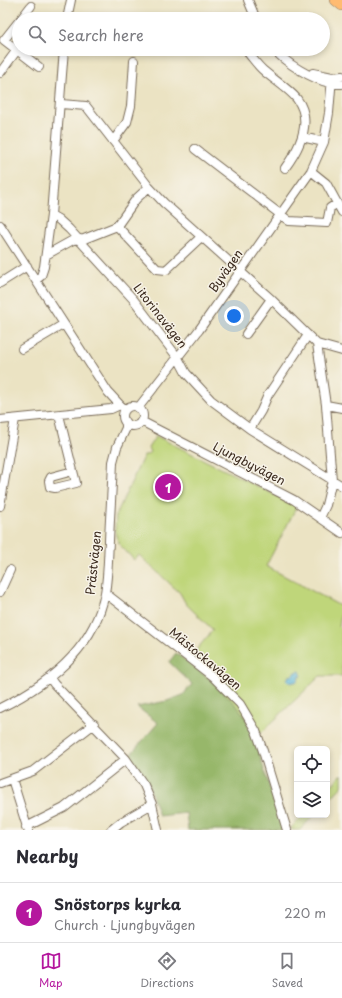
<!DOCTYPE html>
<meta charset="utf-8">
<style>
:root{--surface:#fff;--page:#f2f2f3;--text:#2b2b33;--muted:#7c7c81;--line:#e1e1e2;--accent:#b5179e}
body{margin:0;font-family:"Playpen Sans",sans-serif;background:var(--page);color:var(--text)}
.controls{position:absolute;right:12px;bottom:12px;display:grid;overflow:hidden;border-radius:6px;box-shadow:0 2px 6px #0003}
.controls button{width:36px;height:36px;display:grid;place-items:center;padding:0;border:0;border-bottom:1px solid var(--line);background:var(--surface);color:var(--text);font:20px sans-serif}
.you{position:absolute;left:234px;top:316px;width:14px;height:14px;margin:-10px;border:3px solid #fff;border-radius:50%;background:#1a73e8;box-shadow:0 0 0 6px #1a73e833}
.badge{display:grid;place-items:center;width:26px;height:26px;border-radius:50%;background:var(--accent);color:#fff;font-size:13px;font-weight:700}
.pin{position:absolute;translate:-50% -50%;border:2px solid #fff;box-shadow:0 1px 4px #0006}
.list{margin:0;padding:0;list-style:none}
h2{display:flex;justify-content:space-between;align-items:center;height:52px;margin:0;padding:0 16px;font-size:17px}
h2 small{font-size:13px;font-weight:400;color:var(--muted)}
.list li{display:grid;grid-template-columns:26px 1fr auto;gap:12px;align-items:center;box-sizing:border-box;height:60px;padding:0 16px;border-top:1px solid var(--line)}
.list b{display:block;font-size:15px;white-space:nowrap}
.list p{margin:0;font-size:13px;white-space:nowrap;color:var(--muted)}
.list em{font-size:13px;font-style:normal;color:var(--muted)}
.icon{flex:none;width:22px;height:22px;fill:none;stroke:currentColor;stroke-width:2;stroke-linecap:round;stroke-linejoin:round}
.map{position:relative;flex:none;width:342px;height:830px;overflow:hidden}
.search{position:absolute;background:var(--surface);box-shadow:0 2px 6px #0003;left:12px;right:12px;top:12px;height:44px;display:flex;align-items:center;gap:10px;box-sizing:border-box;padding:0 14px;border-radius:22px;color:var(--muted);font-size:15px}
.sheet{height:112px;background:var(--surface)}
nav{display:flex;justify-content:space-around;align-items:center;box-sizing:border-box;height:56px;border-top:1px solid var(--line);background:var(--surface);font-size:11px;color:var(--muted)}
nav a{display:grid;justify-items:center;gap:2px}
nav .on{color:var(--accent)}
.map>svg:first-child{display:block}
.green{fill:#bfd67a;stroke:#7d804c}
.forest{fill:#97b76a;stroke:#697044}
.water{fill:#5ab6d8;stroke:#4a707b}
.lines{fill:none;stroke-linecap:round;stroke-linejoin:round}
.minor-casing{stroke:#796b58;stroke-width:10}
.highway-casing{stroke:#796b58;stroke-width:12}
.minor{stroke:#fff;stroke-width:8}
.highway{stroke:#ffbb71;stroke-width:11}
.labels{text-anchor:middle;stroke-width:3;stroke-linejoin:round;paint-order:stroke}
.street-label{font-size:12px;fill:#3b2a1e;stroke:#f7f3e8}
</style>
<div class="map">
<svg width="342" height="830" viewBox="0 0 342 830">
<rect width="100%" height="100%" fill="#f7f3e8"/>
<filter id="ink" filterUnits="userSpaceOnUse"><feTurbulence type="fractalNoise" baseFrequency=".025" numOctaves="2"/><feDisplacementMap in="SourceGraphic" scale="8" xChannelSelector="R" yChannelSelector="G"/><feConvolveMatrix kernelMatrix="1 2 1 2 8 2 1 2 1" color-interpolation-filters="sRGB"/></filter>
<filter id="wash" filterUnits="userSpaceOnUse"><feTurbulence type="fractalNoise" baseFrequency=".012" numOctaves="4" result="noise"/><feDisplacementMap in="SourceGraphic" scale="16" xChannelSelector="R" yChannelSelector="G"/><feGaussianBlur stdDeviation="0.9" result="paint"/><feColorMatrix in="noise" values="0 0 0 0 0 0 0 0 0 0 0 0 0 0 0 0 0 1.4 0 .05"/><feComposite in="paint" operator="in"/></filter>
<g filter="url(#wash)">
<rect width="100%" height="100%" fill="#ebe3c3"/>
<path class="green" d="M156 436 297 506 266 566 342 607 339 627 342 630V676H320L260 734 191 656 213 630 186 604 180 593 139 555 134 560 120 545 116 536 115 530 116 515 144 455H147L150 452 148 448Z
M342 774V786L327 802V790Z
M303 815H314L300 830H292L291 828Z"/>
<path class="forest" d="M176 653 210 679 238 707 246 719 259 753 283 830H188L186 813 159 816 148 783 129 756 158 723 137 707 167 701 183 695 192 684 169 662Z"/>
<path class="water" d="M300 671 302 676 299 677 298 681 291 683 287 681V679L289 676 293 675 296 672Z"/>
</g>
<g filter="url(#ink)">
<g class="lines">
<defs>
<path id="minor" d="M248 0 256 19
M21 19 31 6
M67 19 71 0
M274 49C285 63 312 79 330 83 333 84 338 84 342 84
M17 50 4 40 19 21
M249 54C254 60 258 66 264 71 274 80 288 88 297 99 314 122 299 149 285 168
M0 73 17 50 39 67
M313 73 332 77 342 76
M61 104 86 106 149 187 164 203 271 299 317 344 342 351
M302 137 324 142
M113 141 127 122 131 106 134 61
M195 149 289 221 327 223 330 208 336 204
M311 171 326 183 342 212
M51 215 58 219 69 229 133 299 178 358 186 373 211 400 250 429 342 486
M0 225 108 392 120 405 125 409
M117 226 157 269 166 270 201 237
M46 255 73 240 84 239 117 226 136 199 149 187
M36 280 41 276 44 267 51 215 64 49
M0 283 27 266
M246 334 271 299
M317 344 326 405 332 480 326 505 320 518
M22 349 64 324
M326 405 342 408
M123 416a10 10 0 1 1 20 0a10 10 0 1 1-20 0Z
M138 408 199 330 311 171 324 142 329 113 332 77
M59 415 76 483 55 488 50 487 49 481 51 477 73 471
M0 420 111 409 120 405
M141 421 294 500 342 533
M250 429 261 411 268 395 308 335
M0 506 15 419
M0 592 10 570
M105 593 212 676 240 704 256 731 263 751 287 830
M50 678 54 684 126 759 144 785 152 804 158 830
M0 708C49 684 94 649 105 593 108 576 108 558 109 541 110 515 112 488 113 462L117 447 126 428V424
M12 779 28 830
M0 783 33 771 94 724
M26 827 64 808 126 759
M111 830 121 822 152 804"/>
<path id="highway" d="M336 0 342 5"/>
</defs>
<use href="#minor" class="minor-casing"/>
<use href="#highway" class="highway-casing"/>
<use href="#minor" class="minor"/>
<use href="#highway" class="highway"/>
</g>
</g>
<g class="labels">
<g class="street-label">
<text transform="translate(226 271) rotate(-55)" y="4">Byvägen</text>
<text transform="translate(160 316) rotate(52)" y="4">Litorinavägen</text>
<text transform="translate(249 464) rotate(27)" y="4">Ljungbyvägen</text>
<text transform="translate(94 563) rotate(-84)" y="4">Prästvägen</text>
<text transform="translate(205 659) rotate(40)" y="4">Mästockavägen</text>
</g>
</g>
</svg>
<div class="controls">
<button><svg class="icon" aria-label="locate" viewBox="0 0 24 24"><circle cx="12" cy="12" r="6"/><path d="M12 2v4M12 18v4M2 12h4M18 12h4"/></svg></button>
<button><svg class="icon" aria-label="layers" viewBox="0 0 24 24"><path d="M12 4l9 5-9 5-9-5zM3 14l9 5 9-5"/></svg></button>
</div>
<div class="you"></div>
<div class="pin badge" style="left:168px;top:487px">1</div>
<div class="search"><svg class="icon" aria-label="search" viewBox="0 0 24 24"><circle cx="10" cy="10" r="6"/><path d="M15 15l6 6"/></svg>Search here</div>
</div>
<section class="sheet">
<h2>Nearby<small></small></h2>
<ul class="list">
<li><span class="badge">1</span><div><b>Snöstorps kyrka</b><p>Church · Ljungbyvägen</p></div><em>220 m</em></li>
</ul>
</section>
<nav>
<a class="on"><svg class="icon" aria-label="map" viewBox="0 0 24 24"><path d="M3 6l6-2 6 2 6-2v14l-6 2-6-2-6 2zM9 4v14M15 6v14"/></svg>Map</a>
<a><svg class="icon" aria-label="directions" viewBox="0 0 24 24"><path d="M12 3l9 9-9 9-9-9zM9 14v-3h6M13 9l2 2-2 2"/></svg>Directions</a>
<a><svg class="icon" aria-label="saved" viewBox="0 0 24 24"><path d="M7 4h10v16l-5-4-5 4z"/></svg>Saved</a>
</nav>
